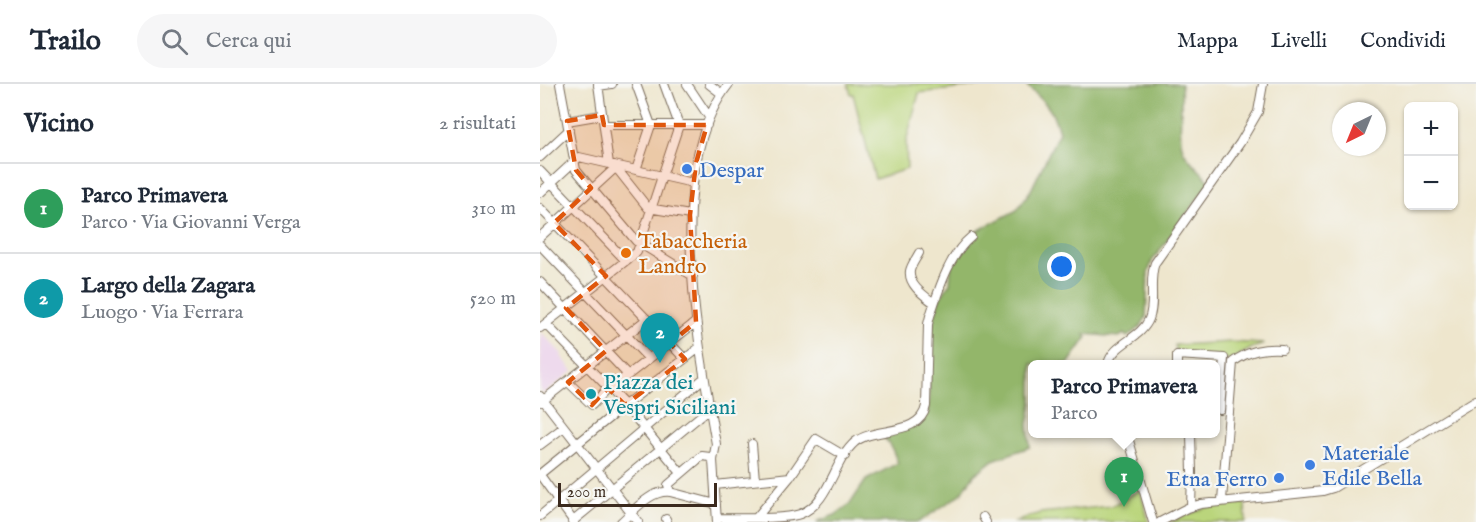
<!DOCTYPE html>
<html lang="it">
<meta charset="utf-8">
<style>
:root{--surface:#fff;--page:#f6f6f7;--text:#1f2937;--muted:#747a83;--line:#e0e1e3;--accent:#1a73e8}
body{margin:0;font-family:"IM FELL English",serif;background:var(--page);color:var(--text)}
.controls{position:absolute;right:18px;top:18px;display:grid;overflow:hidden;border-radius:9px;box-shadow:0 2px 4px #0004}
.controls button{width:54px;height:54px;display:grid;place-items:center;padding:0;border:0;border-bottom:2px solid var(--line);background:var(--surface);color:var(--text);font:30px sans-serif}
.compass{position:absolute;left:792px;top:18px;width:54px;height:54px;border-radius:50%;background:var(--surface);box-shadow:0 2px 4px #0004;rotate:223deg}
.scale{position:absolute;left:18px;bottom:15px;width:159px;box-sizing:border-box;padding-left:6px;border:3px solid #3b2a1e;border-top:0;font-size:16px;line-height:21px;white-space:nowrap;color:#3b2a1e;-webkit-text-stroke:4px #f6f6f2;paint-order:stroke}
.you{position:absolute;left:522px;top:183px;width:21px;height:21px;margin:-15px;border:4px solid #fff;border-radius:50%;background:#1a73e8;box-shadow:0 0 0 9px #1a73e833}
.badge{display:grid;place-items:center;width:39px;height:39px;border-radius:50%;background:var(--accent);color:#fff;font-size:20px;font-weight:700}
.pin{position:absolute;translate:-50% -50px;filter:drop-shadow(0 2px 3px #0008)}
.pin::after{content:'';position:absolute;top:32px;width:21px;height:18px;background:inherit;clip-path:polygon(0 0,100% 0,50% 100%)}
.popup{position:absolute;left:488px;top:276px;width:192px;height:78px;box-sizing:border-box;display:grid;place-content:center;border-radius:9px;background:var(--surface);filter:drop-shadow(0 2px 4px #0005);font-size:20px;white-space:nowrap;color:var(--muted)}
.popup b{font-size:22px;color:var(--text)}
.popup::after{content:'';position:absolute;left:50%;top:100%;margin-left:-12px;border:12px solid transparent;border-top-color:var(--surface)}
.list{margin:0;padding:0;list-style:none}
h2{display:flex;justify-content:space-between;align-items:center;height:78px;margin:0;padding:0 24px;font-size:26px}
h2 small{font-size:20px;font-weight:400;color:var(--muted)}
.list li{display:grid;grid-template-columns:39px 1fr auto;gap:18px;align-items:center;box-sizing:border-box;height:90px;padding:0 24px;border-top:2px solid var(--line)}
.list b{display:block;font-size:22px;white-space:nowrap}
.list p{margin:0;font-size:20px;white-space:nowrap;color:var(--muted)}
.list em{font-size:20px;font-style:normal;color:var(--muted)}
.icon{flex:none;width:33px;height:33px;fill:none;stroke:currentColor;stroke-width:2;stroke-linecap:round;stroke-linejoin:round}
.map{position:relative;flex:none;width:936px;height:438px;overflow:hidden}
header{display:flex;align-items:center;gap:36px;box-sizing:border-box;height:84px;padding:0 30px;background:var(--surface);border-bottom:2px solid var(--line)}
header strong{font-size:28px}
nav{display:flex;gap:33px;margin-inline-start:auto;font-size:21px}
.search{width:420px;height:54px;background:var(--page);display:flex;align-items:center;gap:15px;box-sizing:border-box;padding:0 21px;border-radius:33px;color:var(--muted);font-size:22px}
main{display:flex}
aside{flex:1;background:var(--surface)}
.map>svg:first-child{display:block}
.built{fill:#ebd1eb}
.green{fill:#bad57b;stroke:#7a804c;stroke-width:1.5}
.forest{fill:#93b66b;stroke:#677044;stroke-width:1.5}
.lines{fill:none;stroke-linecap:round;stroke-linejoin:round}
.minor-casing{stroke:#7a6c5b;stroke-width:10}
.minor{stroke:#fff;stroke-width:8}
.marked{fill:#df570d;fill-opacity:0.2;stroke:#df570d;stroke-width:4.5;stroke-dasharray:12 8;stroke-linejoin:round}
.shop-dot{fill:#3f7fe0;stroke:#f6f6f2;stroke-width:2}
.food-dot{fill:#e8710a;stroke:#f6f6f2;stroke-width:2}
.culture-dot{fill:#0f9aa8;stroke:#f6f6f2;stroke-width:2}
.labels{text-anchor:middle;stroke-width:4.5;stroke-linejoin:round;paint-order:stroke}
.shop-label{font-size:22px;fill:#366cbe;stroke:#f6f6f2;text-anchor:start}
.food-label{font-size:22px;fill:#c56008;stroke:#f6f6f2;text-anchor:start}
.culture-label{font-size:22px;fill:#0d838f;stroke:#f6f6f2;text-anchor:start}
</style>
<header>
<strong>Trailo</strong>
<div class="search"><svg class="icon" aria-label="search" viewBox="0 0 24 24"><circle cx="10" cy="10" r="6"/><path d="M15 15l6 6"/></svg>Cerca qui</div>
<nav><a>Mappa</a><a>Livelli</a><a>Condividi</a></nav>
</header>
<main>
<aside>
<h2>Vicino<small>2 risultati</small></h2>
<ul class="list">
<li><span class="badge" style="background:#2e9e5b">1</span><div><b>Parco Primavera</b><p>Parco · Via Giovanni Verga</p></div><em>310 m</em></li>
<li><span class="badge" style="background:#0f9aa8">2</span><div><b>Largo della Zagara</b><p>Luogo · Via Ferrara</p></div><em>520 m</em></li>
</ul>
</aside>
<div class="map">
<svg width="936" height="438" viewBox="0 0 936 438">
<rect width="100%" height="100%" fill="#f6f6f2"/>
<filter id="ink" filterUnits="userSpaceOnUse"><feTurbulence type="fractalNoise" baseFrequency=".0167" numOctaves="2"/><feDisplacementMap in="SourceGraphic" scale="12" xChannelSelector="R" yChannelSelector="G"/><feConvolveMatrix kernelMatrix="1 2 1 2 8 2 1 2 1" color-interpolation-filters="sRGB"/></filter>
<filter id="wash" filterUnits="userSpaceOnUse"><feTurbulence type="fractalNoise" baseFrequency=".008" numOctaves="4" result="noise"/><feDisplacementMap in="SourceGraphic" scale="24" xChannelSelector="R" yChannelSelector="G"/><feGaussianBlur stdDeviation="1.35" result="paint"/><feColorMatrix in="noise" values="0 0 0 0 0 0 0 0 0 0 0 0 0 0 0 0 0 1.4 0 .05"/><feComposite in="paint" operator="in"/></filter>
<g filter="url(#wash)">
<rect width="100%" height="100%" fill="#eee6cd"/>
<path class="built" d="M1 248 22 270 21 272 33 287 3 310 0 305Z"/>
<path class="green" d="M308 0H457L379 9 366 58 367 85 335 95 313 10H311Z
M692 258 724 260 712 264 691 276 636 268 635 261Z
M600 406 609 438H474L500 429 572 422Z
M705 419 706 438H629L668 423Z"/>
<path class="forest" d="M485 0H641C643 17 637 54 644 68 650 78 662 88 670 98L612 177 608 189 606 233 601 242 587 253 584 250 579 253 544 250 547 253 528 280H492V319L488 340 490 363 453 376 434 391 421 410 379 438H276L295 431 310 420 326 396 358 379 350 360 341 351 381 338 388 328 392 243 399 216 410 199 411 183 417 170 431 157 437 147 477 126 491 106 519 48C513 24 503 16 485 0Z"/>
</g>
<g filter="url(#ink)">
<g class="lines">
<defs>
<path id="minor" d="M20 0 36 86 96 157 153 192
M58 0 69 80
M147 0 169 33
M169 0 182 10
M58 2 72 0
M27 37 62 31
M64 41H167
M0 73 29 46
M96 86 111 41 96 0
M0 87 86 177
M0 109 39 73 153 99
M0 124 145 275
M0 153 73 86 74 81 108 124 150 131
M0 161 109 275
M379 169C376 175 371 181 370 187 368 201 385 212 394 219
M0 198 88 291
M6 240 85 321 141 389
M0 244 97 168 139 41 124 0
M568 280C573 259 601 255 609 235 616 218 608 197 615 179L700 59 718 28 723 0
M637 280V271L684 274 680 326
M28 298 52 321 68 304
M70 305 156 238
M0 312 98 438
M1 318 107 235
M587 350 613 438
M651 350 652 388 651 423
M212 360 215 396
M0 361 24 343
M173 376 170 373 162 372 128 401 130 408 176 420
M0 390 85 321 159 264
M0 391 34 438
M175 401 250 393
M682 416 693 278C709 266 724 264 742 265
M0 432 164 294
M443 433 446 438
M177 434C196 434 244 436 260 430 290 419 293 377 315 358 335 342 380 353 386 322L388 240 390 232C399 205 409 171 431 153
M216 434 250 393 276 355 305 372
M126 435 127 438
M32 438 170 324
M81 438C95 426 110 406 130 408
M177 438 173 376 176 360C159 262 122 84 189 0
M620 438 647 424 661 420 783 407 793 404 936 316"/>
</defs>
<use href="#minor" class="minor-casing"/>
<use href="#minor" class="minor"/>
</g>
</g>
<path class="marked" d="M62 31 64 41H167L156 79 150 131 156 238 130 259 145 275 85 321 68 304 52 321 28 298 66 267 26 224 66 192 14 139 51 104 36 86 27 37Z"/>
<g class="shop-dot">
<circle cx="147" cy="85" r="6"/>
<circle cx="770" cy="381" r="6"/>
<circle cx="739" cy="394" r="6"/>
</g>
<circle class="food-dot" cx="86" cy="169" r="6"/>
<circle class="culture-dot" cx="51" cy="310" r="6"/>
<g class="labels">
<g class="shop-label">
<text x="159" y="93">Despar</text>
<text x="782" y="376">Materiale<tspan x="782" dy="25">Edile Bella</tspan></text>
<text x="727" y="402" text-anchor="end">Etna Ferro</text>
</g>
<g class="food-label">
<text x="98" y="164">Tabaccheria<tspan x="98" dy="25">Landro</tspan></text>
</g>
<g class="culture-label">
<text x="63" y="305">Piazza dei<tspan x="63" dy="25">Vespri Siciliani</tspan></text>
</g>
</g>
</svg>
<div class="controls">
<button>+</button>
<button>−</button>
</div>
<svg class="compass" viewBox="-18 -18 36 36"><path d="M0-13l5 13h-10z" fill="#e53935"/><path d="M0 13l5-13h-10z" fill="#747a83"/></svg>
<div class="scale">200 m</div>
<div class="you"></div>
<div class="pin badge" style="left:584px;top:423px;background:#2e9e5b">1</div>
<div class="popup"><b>Parco Primavera</b>Parco</div>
<div class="pin badge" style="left:120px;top:279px;background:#0f9aa8">2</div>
</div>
</main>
